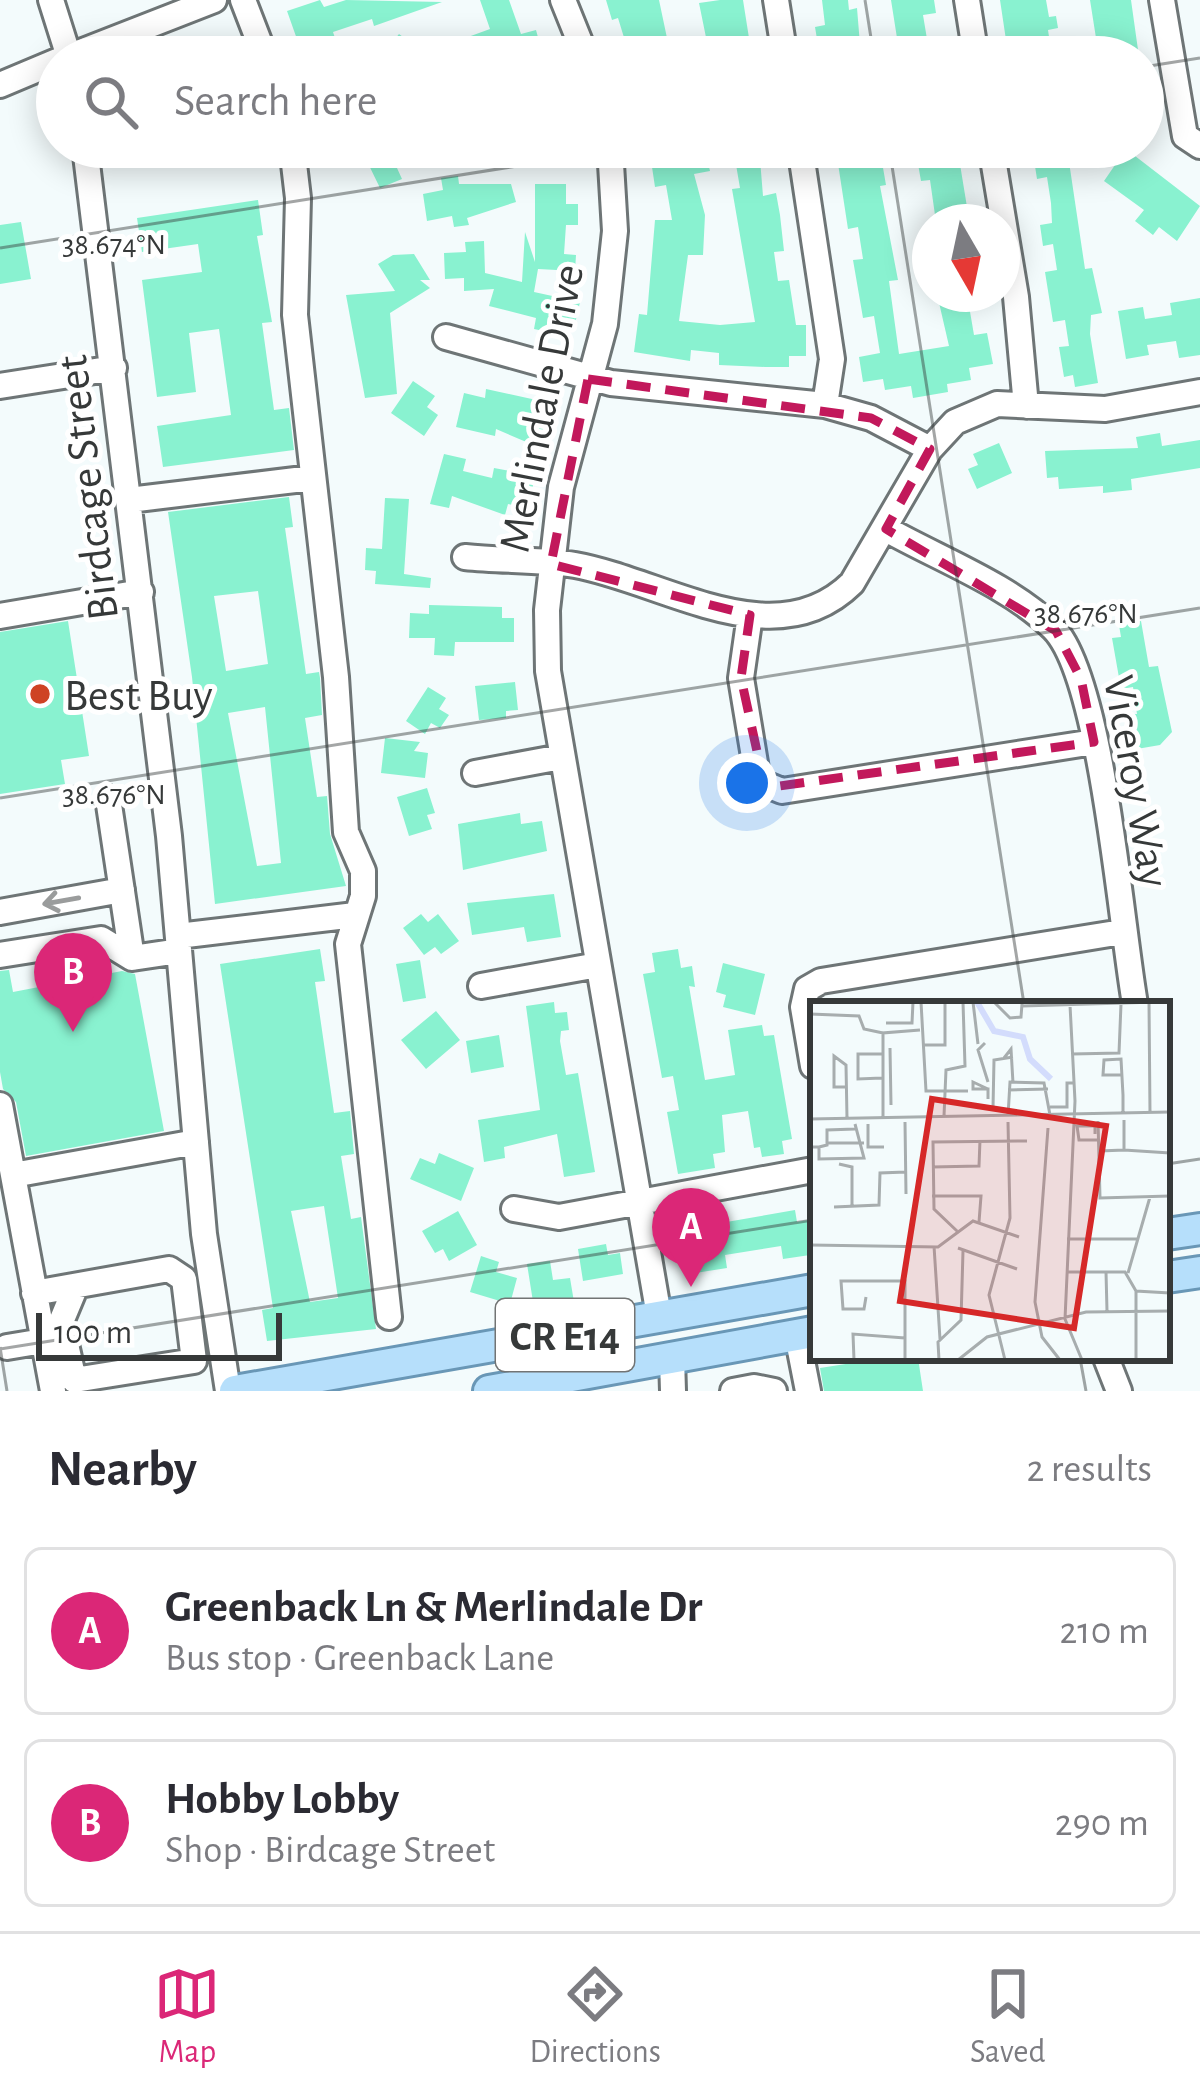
<!DOCTYPE html>
<meta charset="utf-8">
<style>
:root{--surface:#fff;--page:#f7f7f7;--text:#2b2b33;--muted:#7c7c81;--line:#e1e1e2;--accent:#db2777}
body{margin:0;font-family:"Alegreya Sans",sans-serif;background:var(--page);color:var(--text)}
.compass{position:absolute;left:912px;top:204px;width:108px;height:108px;border-radius:50%;background:var(--surface);box-shadow:0 6px 30px #0003;rotate:171deg}
.scale{position:absolute;left:36px;bottom:30px;width:246px;box-sizing:border-box;padding-left:12px;border:6px solid #363939;border-top:0;font-size:33px;line-height:42px;white-space:nowrap;color:#363939;-webkit-text-stroke:9px #fff;paint-order:stroke}
.you{position:absolute;left:747px;top:783px;width:42px;height:42px;margin:-30px;border:9px solid #fff;border-radius:50%;background:#1a73e8;box-shadow:0 0 0 18px #1a73e833}
.badge{display:grid;place-items:center;width:78px;height:78px;border-radius:50%;background:var(--accent);color:#fff;font-size:39px;font-weight:700}
.pin{position:absolute;translate:-50% -99px;filter:drop-shadow(0 3px 6px #0008)}
.pin::after{content:'';position:absolute;top:63px;width:42px;height:36px;background:inherit;clip-path:polygon(0 0,100% 0,50% 100%)}
.list{margin:0;padding:0;list-style:none}
h2{display:flex;justify-content:space-between;align-items:center;height:156px;margin:0;padding:0 48px;font-size:51px}
h2 small{font-size:39px;font-weight:400;color:var(--muted)}
.list li{display:grid;grid-template-columns:78px 1fr auto;gap:36px;align-items:center;box-sizing:border-box;height:168px;margin:0 24px 24px;padding:0 24px;border:3px solid var(--line);border-radius:18px}
.list b{display:block;font-size:45px;white-space:nowrap}
.list p{margin:0;font-size:39px;white-space:nowrap;color:var(--muted)}
.list em{font-size:39px;font-style:normal;color:var(--muted)}
.icon{flex:none;width:66px;height:66px;fill:none;stroke:currentColor;stroke-width:2;stroke-linecap:round;stroke-linejoin:round}
.map{position:relative;flex:none;width:1200px;height:1391px;overflow:hidden}
.search{position:absolute;background:var(--surface);box-shadow:0 6px 30px #0003;left:36px;right:36px;top:36px;height:132px;display:flex;align-items:center;gap:30px;box-sizing:border-box;padding:0 42px;border-radius:66px;color:var(--muted);font-size:45px}
.sheet{height:540px;background:var(--surface)}
nav{display:flex;justify-content:space-around;align-items:center;box-sizing:border-box;height:168px;border-top:3px solid var(--line);background:var(--surface);font-size:33px;color:var(--muted)}
nav a{display:grid;justify-items:center;gap:6px}
nav .on{color:var(--accent)}
.map>svg:first-child{display:block}
.building{fill:#89f2d0;fill-rule:evenodd}
.lines{fill:none;stroke-linecap:round;stroke-linejoin:round}
.minor-casing{stroke:#6e7576;stroke-width:30}
.major-casing{stroke:#6997b6;stroke-width:36}
.minor{stroke:#fff;stroke-width:24}
.major{stroke:#b6dffb;stroke-width:30}
.oneway{stroke:#9a9c9c}
.marked{fill:none;stroke:#c2185b;stroke-width:9;stroke-dasharray:24 15;stroke-linejoin:round}
.ticks{fill:none;stroke:#363939;stroke-width:3;stroke-opacity:0.45}
.poi-dot{fill:#ce4324;stroke:#fff;stroke-width:4.5}
.labels{text-anchor:middle;stroke-width:10;stroke-linejoin:round;paint-order:stroke}
.shield{fill:#fff;stroke:#727474;stroke-width:3}
.shield-label{font-size:42px;font-weight:bold;fill:#363939}
.street-label{font-size:45px;fill:#363939;stroke:#fff}
.poi-label{font-size:45px;fill:#363939;stroke:#fff;text-anchor:start}
.inset-river{fill:none;stroke:#d3dcfc;stroke-width:6}
.inset-road{fill:none;stroke:#a7adae;stroke-width:3}
.view{fill:#d62828;fill-opacity:0.15;stroke:#d62828;stroke-width:6}
.inset-edge{fill:none;stroke:#363939;stroke-width:6}
.ticks-label{font-size:30px;text-anchor:middle;fill:#363939;stroke:#fff;stroke-width:10;stroke-linejoin:round;paint-order:stroke}
</style>
<div class="map">
<svg width="1200" height="1391" viewBox="0 0 1200 1391">
<rect width="100%" height="100%" fill="#f3fbfc"/>
<path class="building" d="M320 0 324 7 346 0 442 2 374 26 372 19 333 32 336 41 314 49 310 38 298 42 287 11Z
M480 0H509L521 34 536 30 542 52 531 57H380L399 34 424 53 490 29Z
M606 0H659L671 57H630L618 18 612 20Z
M720 0H743L752 57H710L699 3Z
M822 0H848L849 10 857 8 861 57H820L815 27 825 25Z
M891 0H934L936 13 923 15 930 57H900Z
M1000 0H1046L1049 17 1056 16 1058 28 1048 30 1052 57H1024L1021 37 1006 40Z
M1090 0H1131L1139 57H1099Z
M370 147H398L405 164 397 168 402 179 380 188 362 151Z
M649 147H699L701 159 707 158 710 171 694 174 705 215 703 255H688L679 321 720 325 755 322 732 189 740 188 733 147H759L763 196 776 193 780 215 784 251 774 252 778 281 789 280 796 325H806V356H789V367H765L719 365V353L691 350 690 361 634 352 639 314 647 315 655 220H672L666 185 655 187Z
M915 147 958 152 967 207 956 209 958 222H936L930 180 921 181Z
M1032 147H1056L1058 156 1068 155 1085 269 1092 268 1102 313 1091 315 1090 334 1098 383 1075 387 1073 375 1064 377 1059 347 1069 346 1065 320 1053 322 1045 272 1057 270 1053 244 1043 246 1040 225 1052 223 1051 203 1047 177 1037 179Z
M1126 149 1200 206 1177 241 1159 227 1153 235 1135 221 1144 210 1104 181Z
M869 152 871 164 882 162 886 185 880 186 898 280 889 281 899 354 949 346 937 294H967L974 335 987 333 993 364 969 368 971 380 947 384 948 392 913 398 911 386 885 390 883 379 863 382 859 357 880 353 874 316 863 318 853 260 863 259 858 227 848 229 837 157Z
M458 176 459 184H511L516 202 467 218 469 225 454 227 452 216 427 221 423 194 443 190 441 178Z
M535 184H566V204H578V225H566L564 254 576 255 575 271 538 269 534 292 580 302 574 328 560 325 558 334 534 329 536 318 489 306 494 289 464 291V278L445 279 444 253 466 252 465 242 484 241 485 273 522 282 525 232 535 262Z
M258 200 263 235 257 236 272 322 262 323 274 410 289 408 294 450 163 467 157 426 231 415 219 329 189 333 196 392 157 397 142 280 202 272 198 244 142 252 137 218Z
M21 222 31 279 0 284V225Z
M414 254 430 280H420L430 288 390 313 397 394 365 398 346 295 395 291 378 264 393 255Z
M1200 298V355L1179 358 1176 341 1147 345 1149 355 1126 359 1118 311 1143 307 1145 319 1172 315 1170 303Z
M413 381 435 396 427 407 438 415 424 436 391 413Z
M486 389 550 403 538 447 496 429 495 436 456 427 464 393 485 398Z
M1160 433 1162 446 1200 440V468L1131 479 1132 490 1103 493V486L1059 489 1058 477 1047 478 1045 451 1138 448 1136 437Z
M999 443 1012 473 977 489 968 469 978 465 973 454Z
M444 454 466 459 463 471 492 478 494 468 535 476 528 508 508 504 505 515 452 496 449 508 430 504Z
M289 497 293 527 285 528 306 674 319 672 320 678 322 715 305 718 317 797 327 796 330 834 346 886 215 904 192 677 168 512ZM258 591 268 664 226 671 214 596ZM265 707 281 863 257 866 228 713Z
M385 498 409 499 404 574 431 578 430 588 375 584 376 571 365 570 366 548 382 549Z
M429 605 502 607V618H514V642H455L454 656 434 655 435 638H409L410 613 429 614Z
M68 621 89 756 61 760 65 784 0 794V632Z
M1141 621 1149 667 1158 666 1172 732 1160 745 1131 750 1128 733 1136 732 1133 714H1137L1133 687 1121 689 1112 638 1121 637 1119 625Z
M515 682 518 710 506 711V718L479 720 475 686Z
M428 687 446 698 439 709 449 715 440 728 431 723 425 734 406 721Z
M385 738 420 742 414 751 428 753 425 778 381 773Z
M427 788 435 813 427 815 432 829 409 836 397 797Z
M520 813 521 824 542 821 547 851 463 870 458 824Z
M554 894 561 937 527 942 524 927 472 935 467 903Z
M421 914 428 922 438 914 459 941 441 954 435 947 424 955 403 928Z
M320 949 325 981 315 982 334 1113 350 1111 354 1154 341 1156 351 1219 361 1217 376 1329 267 1341 262 1310 273 1308 220 964ZM324 1206 338 1298 310 1302 291 1211Z
M678 949 681 968 692 966 695 987 689 986 705 1080 735 1075 728 1030 762 1025 764 1036 774 1035 792 1139 782 1141 784 1154 762 1157 760 1147 754 1148 748 1111 722 1115 725 1152 713 1154 715 1168 678 1174 667 1112 679 1110 673 1076 662 1078 643 974 655 972 652 953Z
M420 960 426 998 403 1002 396 964Z
M723 963 765 974 755 1015 723 1007 726 995 716 992Z
M9 970 13 992 122 971 135 974 164 1131 26 1156 16 1102 3 1089 0 1072V971Z
M554 1002 555 1013 567 1012 569 1030 561 1031 560 1041 566 1075 578 1073 595 1172 564 1177 557 1134 504 1147 505 1158 484 1162 478 1120 540 1110 526 1006Z
M436 1011 460 1040 426 1069 401 1040Z
M499 1035 504 1067 471 1073 466 1041Z
M439 1153 474 1168 461 1201 410 1179 420 1158 435 1164Z
M795 1210 797 1222 813 1219 810 1255 783 1259 781 1246 725 1255 727 1268 689 1274 683 1241 694 1239 692 1228Z
M458 1211 477 1245 449 1261 443 1249 435 1253 422 1231Z
M606 1244 608 1255 620 1253 623 1274 583 1281 578 1249Z
M481 1256 499 1262 496 1272 517 1278 510 1304 470 1292Z
M550 1261 553 1280 570 1278 574 1302 534 1308 527 1264Z
M884 1358H918L923 1391H824L820 1368Z"/>
<g class="lines">
<defs>
<path id="minor" d="M51 0 69 57
M243 0 265 57
M563 0 586 57
M776 0 785 57
M967 0 976 57
M1162 0 1185 136 1200 146
M68 57 214 0
M0 85 57 61
M85 147 169 836 204 1234 228 1391
M292 147 298 198 295 315 336 677 346 832 363 871V896L348 944 389 1317
M610 147 615 231 605 324 561 487 547 610 548 671 659 1316
M800 147 832 359 825 405
M991 147 1016 297 1026 406
M446 337 611 383 825 405 871 418 930 449
M0 386 114 368
M129 500 312 478
M886 529C939 559 1009 585 1053 628 1102 676 1121 926 1135 1004
M465 557C501 561 540 559 575 565 664 581 775 659 852 583L930 449 955 422 997 404 1105 409 1200 392
M750 615 741 678 758 781 782 791 1094 742
M0 616 141 592
M475 773 561 757
M108 798 132 958
M0 912 122 890
M178 936 355 915
M0 955 101 939 132 958 179 951
M481 986 598 965
M813 1066 803 1007 807 989 821 981 1122 932
M0 1105 53 1391
M13 1175 196 1142
M514 1209 559 1217 813 1170
M34 1293C79 1285 124 1277 169 1269L184 1279 194 1361 74 1380 61 1322 76 1286
M797 1335 808 1391
M7 1347 43 1341
M672 1358 673 1391
M1106 1358 1119 1391
M733 1391 754 1387 774 1391"/>
<path id="major" d="M1167 1234 1200 1229
M1167 1277 1200 1272
M235 1391 813 1290
M489 1391 813 1332"/>
</defs>
<use href="#minor" class="minor-casing"/>
<use href="#major" class="major-casing"/>
<use href="#minor" class="minor"/>
<use href="#major" class="major"/>
</g>
<defs><path id="oneway-shaft" d="M-6 0H5M1.5-3L5.5 0L1.5 3" fill="none" stroke-width="1.6" stroke-linecap="round" stroke-linejoin="round" transform="scale(3)"/></defs>
<use class="oneway" href="#oneway-shaft" transform="translate(61 901) rotate(170)"/>
<path class="marked" d="M588 379 871 418 930 449 886 529 1056 631 1081 679 1094 742 765 788 741 678 750 615 551 564Z"/>
<path class="ticks" d="M865 0 874 57M1143 67 1200 58M889 147 1024 1004M0 248 637 147M0 798 1200 608M1167 1164 1200 1159M0 1347 7 1391M0 1349 813 1220M1080 1358 1086 1391"/>
<circle class="poi-dot" cx="40" cy="694" r="12"/>
<g class="labels">
<rect class="shield" x="496" y="1299" width="138" height="72" rx="9"/>
<g class="shield-label">
<text x="565" y="1350">CR E14</text>
</g>
<g class="street-label">
<text transform="translate(540 408) rotate(-79)" y="16">Merlindale Drive</text>
<text transform="translate(86 488) rotate(-97)" y="16">Birdcage Street</text>
<text transform="translate(1138 781) rotate(80)" y="16">Viceroy Way</text>
</g>
<g class="poi-label">
<text x="64" y="710">Best Buy</text>
</g>
</g>
<g transform="translate(810 1001)">
<rect width="360" height="360" fill="#f3fbfc"/>
<path class="inset-river" d="M167 1 184 30 213 36 220 58 241 78"/>
<path class="inset-road" d="M111 1 116 90H158M163 1 168 43M184 1 200 17 211 16 212 3M339 1 340 112M260 4 265 100 255 318 272 359M212 5 347 1M0 13 49 15 54 28 73 32M76 22H102L103 1M175 42 168 49 178 81M112 44H135V1M80 47 81 104M72 53H48V78L72 77M262 53 309 52 311 3M194 57 201 48 203 82M312 74H293L294 59 311 58 313 94V113M36 86H24V55L36 64 37 117M178 88 163 81V88H178V98M198 89 238 88M240 106H257V82H265M192 108 183 107 184 59 203 56M134 115 136 69 155 65 153 1M198 115 200 81 234 82 240 114M73 116V32L110 29M0 118 360 111M288 120 290 197 360 195M95 121 96 193M58 123V146H74M238 127 225 301 232 336 250 359M285 133V125H267L269 139H289M17 142H54M0 146H9V158L54 157 45 123M9 146 17 144V129L45 128M314 149 360 152M289 150 314 149V119M29 163 42 166V206M122 166 169 165 170 139M122 195H171L169 221M24 206 69 204 70 172 96 171M147 230 124 208 123 141 217 140M257 238H329M0 244 128 246 163 220 209 236M124 245 130 338M148 247 207 268M256 271H315L326 290 360 292M296 271 297 310M318 272 340 196M326 290V359M56 296 54 308H33L31 280H95V359M44 359 43 333 95 337M129 359 128 341 151 319 153 250M148 359 177 336 276 311 360 310M195 359 179 294 200 217 198 121"/>
<path class="view" d="M122 98 296 125 264 327 90 300Z"/>
<rect width="360" height="360" class="inset-edge"/>
</g>
<g class="ticks-label">
<text x="114" y="254">38.674°N</text>
<text x="1086" y="623">38.676°N</text>
<text x="114" y="804">38.676°N</text>
</g>
</svg>
<svg class="compass" viewBox="-18 -18 36 36"><path d="M0-13l5 13h-10z" fill="#e53935"/><path d="M0 13l5-13h-10z" fill="#7c7c81"/></svg>
<div class="scale">100 m</div>
<div class="you"></div>
<div class="pin badge" style="left:691px;top:1287px">A</div>
<div class="pin badge" style="left:73px;top:1032px">B</div>
<div class="search"><svg class="icon" aria-label="search" viewBox="0 0 24 24"><circle cx="10" cy="10" r="6"/><path d="M15 15l6 6"/></svg>Search here</div>
</div>
<section class="sheet">
<h2>Nearby<small>2 results</small></h2>
<ul class="list">
<li><span class="badge">A</span><div><b>Greenback Ln &amp; Merlindale Dr</b><p>Bus stop · Greenback Lane</p></div><em>210 m</em></li>
<li><span class="badge">B</span><div><b>Hobby Lobby</b><p>Shop · Birdcage Street</p></div><em>290 m</em></li>
</ul>
</section>
<nav>
<a class="on"><svg class="icon" aria-label="map" viewBox="0 0 24 24"><path d="M3 6l6-2 6 2 6-2v14l-6 2-6-2-6 2zM9 4v14M15 6v14"/></svg>Map</a>
<a><svg class="icon" aria-label="directions" viewBox="0 0 24 24"><path d="M12 3l9 9-9 9-9-9zM9 14v-3h6M13 9l2 2-2 2"/></svg>Directions</a>
<a><svg class="icon" aria-label="saved" viewBox="0 0 24 24"><path d="M7 4h10v16l-5-4-5 4z"/></svg>Saved</a>
</nav>
